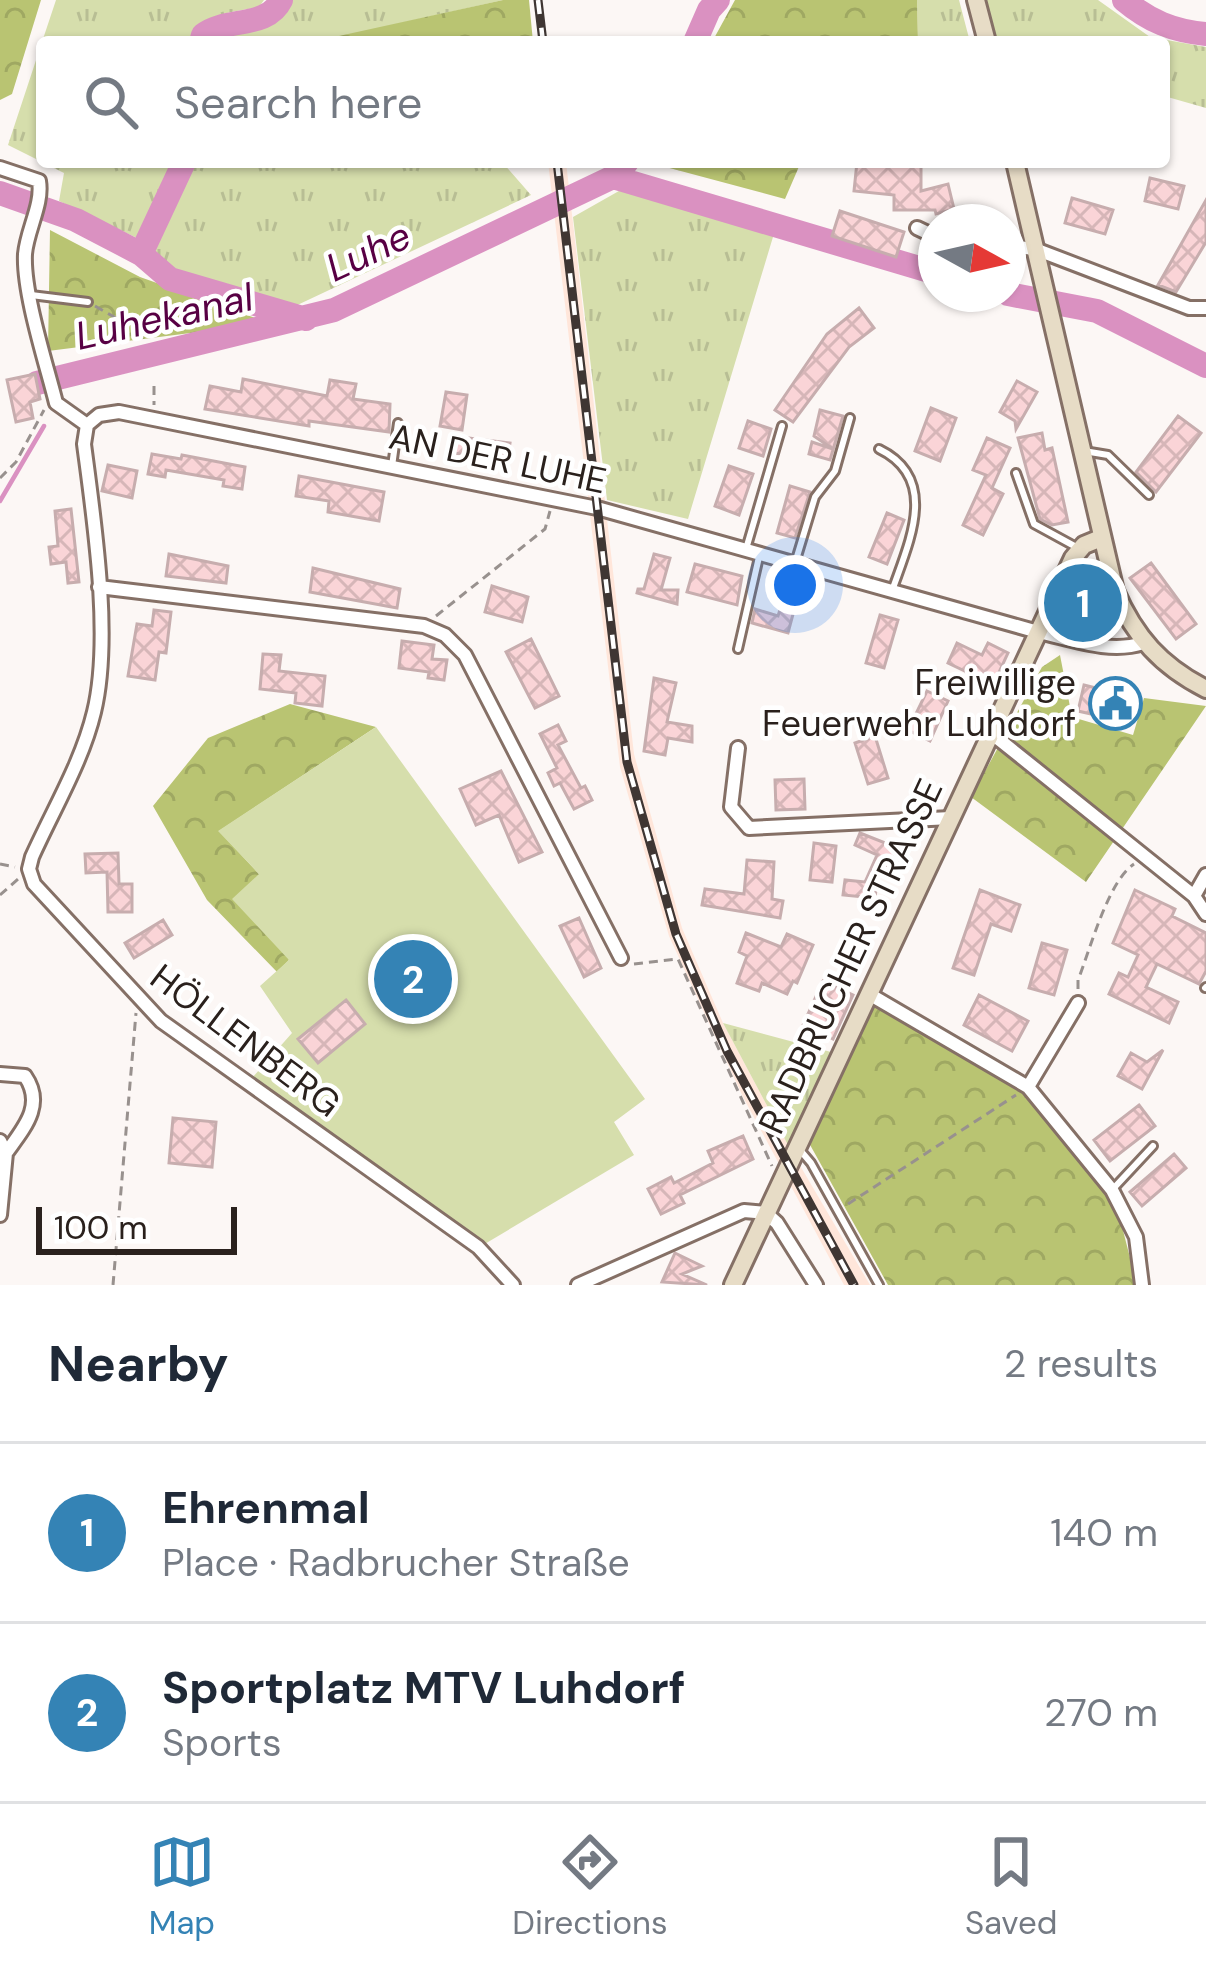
<!DOCTYPE html>
<meta charset="utf-8">
<style>
:root{--surface:#fff;--page:#f2f2f3;--text:#1f2937;--muted:#747a83;--line:#e0e1e3;--accent:#3483b5}
body{margin:0;font-family:"DM Sans",sans-serif;background:var(--page);color:var(--text)}
.compass{position:absolute;left:918px;top:204px;width:108px;height:108px;border-radius:50%;background:var(--surface);box-shadow:0 3px 9px #0004;rotate:98deg}
.scale{position:absolute;left:36px;bottom:30px;width:201px;box-sizing:border-box;padding-left:12px;border:6px solid #2a211d;border-top:0;font-size:33px;line-height:42px;white-space:nowrap;color:#2a211d;-webkit-text-stroke:9px #fff;paint-order:stroke}
.you{position:absolute;left:795px;top:585px;width:42px;height:42px;margin:-30px;border:9px solid #fff;border-radius:50%;background:#1a73e8;box-shadow:0 0 0 18px #1a73e833}
.badge{display:grid;place-items:center;width:78px;height:78px;border-radius:50%;background:var(--accent);color:#fff;font-size:39px;font-weight:700}
.pin{position:absolute;translate:-50% -50%;border:6px solid #fff;box-shadow:0 3px 12px #0006}
.list{margin:0;padding:0;list-style:none}
h2{display:flex;justify-content:space-between;align-items:center;height:156px;margin:0;padding:0 48px;font-size:51px}
h2 small{font-size:39px;font-weight:400;color:var(--muted)}
.list li{display:grid;grid-template-columns:78px 1fr auto;gap:36px;align-items:center;box-sizing:border-box;height:180px;padding:0 48px;border-top:3px solid var(--line)}
.list b{display:block;font-size:45px;white-space:nowrap}
.list p{margin:0;font-size:39px;white-space:nowrap;color:var(--muted)}
.list em{font-size:39px;font-style:normal;color:var(--muted)}
.icon{flex:none;width:66px;height:66px;fill:none;stroke:currentColor;stroke-width:2;stroke-linecap:round;stroke-linejoin:round}
.map{position:relative;flex:none;width:1206px;height:1285px;overflow:hidden}
.search{position:absolute;background:var(--surface);box-shadow:0 3px 9px #0004;left:36px;right:36px;top:36px;height:132px;display:flex;align-items:center;gap:30px;box-sizing:border-box;padding:0 42px;border-radius:12px;color:var(--muted);font-size:45px}
.sheet{height:516px;background:var(--surface)}
nav{display:flex;justify-content:space-around;align-items:center;box-sizing:border-box;height:168px;border-top:3px solid var(--line);background:var(--surface);font-size:33px;color:var(--muted)}
nav a{display:grid;justify-items:center;gap:6px}
nav .on{color:var(--accent)}
.map>svg:first-child{display:block}
.built{fill:#ffe6da}
.grass{fill:url(#grass-tufts)}
.forest{fill:url(#forest-crowns)}
.pitch{fill:#d6deac}
.lines{fill:none;stroke-linecap:round;stroke-linejoin:round}
.stream{stroke:#da91c1;stroke-width:4.5}
.river{stroke:#da91c1;stroke-width:24}
.building{fill:url(#building-cross-hatch);stroke:#c7adae;stroke-width:3}
.lane-casing{stroke:#857066;stroke-width:12}
.street-casing{stroke:#857066;stroke-width:18}
.secondary-casing{stroke:#857066;stroke-width:22}
.path{stroke:#98918e;stroke-width:3;stroke-dasharray:9 6;stroke-linecap:butt}
.lane{stroke:#fff;stroke-width:6}
.street{stroke:#fff;stroke-width:12}
.secondary{stroke:#e7dcc6;stroke-width:16}
.rail-casing{stroke:#3f3633;stroke-width:9}
.rail{stroke:#fff;stroke-width:4.5;stroke-dasharray:14;stroke-linecap:butt}
.labels{text-anchor:middle;stroke-width:9;stroke-linejoin:round;paint-order:stroke}
.street-label{font-size:36px;fill:#2a211d;stroke:#fff}
.poi-label{font-size:36px;fill:#2a211d;stroke:#fff;text-anchor:end}
.water-label{font-size:39px;font-style:italic;fill:#580044;stroke:#fff}
</style>
<div class="map">
<svg width="1206" height="1285" viewBox="0 0 1206 1285">
<defs>
<pattern id="grass-tufts" width="24" height="20" patternUnits="userSpaceOnUse" patternTransform="scale(3)"><rect width="24" height="20" fill="#d6deac"/><path d="M3 7l-1-3M5 7V3M7 7l1-3M15 17l-1-3M17 17v-4M19 17l1-3" fill="none" stroke="#b8be94"/></pattern>
<pattern id="forest-crowns" width="20" height="18" patternUnits="userSpaceOnUse" patternTransform="scale(3)"><rect width="20" height="18" fill="#b9c472"/><path d="M2 6a3 3 0 1 1 6 0M12 15a3 3 0 1 1 6 0" fill="none" stroke="#9fa862"/></pattern>
<pattern id="building-cross-hatch" width="8" height="8" patternUnits="userSpaceOnUse" patternTransform="scale(3)"><rect width="8" height="8" fill="#fad4d7"/><path d="M0 0l8 8M0 8l8-8" fill="none" stroke="#d6b6b8"/></pattern>
</defs>
<rect width="100%" height="100%" fill="#fcf7f5"/>
<path class="built" d="M548 162H566L634 754 682 928 723 1023 788 1145 870 1285H844L743 1097 669 936 620 767Z"/>
<path class="grass" d="M56 0H264L259 7C231 13 204 12 193 42H42Z
M288 0H503L317 42H208L216 31 271 20Z
M917 0H959L970 42H918Z
M986 0H1098L1150 37 1206 47V108L1164 96V42H996Z
M42 42V162H171L139 239 59 201 64 173 8 145Z
M191 162H502L531 195 291 308 228 284 181 275 160 265 150 247Z
M626 187 776 227 688 519 607 500 573 217Z
M723 1023 831 1052 788 1145Z"/>
<path class="forest" d="M0 0H41L12 94 0 100Z
M503 0H529L533 42 316 41Z
M735 0H917L918 42H712Z
M647 162H801L785 199Z
M50 230 140 277 269 323 48 351Z
M1060 655 1072 717 1133 735 1144 698 1206 706 1086 882 971 797 1042 667Z
M290 704 376 727 219 831 259 874 289 960 277 972 207 900 153 806 208 738Z
M872 1000 1022 1088 1116 1203 1137 1285H888L809 1143Z"/>
<path class="pitch" d="M376 727 645 1099 614 1122 634 1155 483 1245 251 1079 292 1033 260 986 289 960 232 899 259 874 218 831Z"/>
<g class="lines">
<path class="stream" d="M0 501 44 426"/>
<path class="river" d="M1124 0C1149 21 1173 31 1206 34
M201 42 203 35C226 17 267 29 281 0
M695 42 709 10 718 0
M613 177 936 273
M0 193 76 220 141 254 170 279 306 319
M141 254 184 162
M1008 294 1097 311 1206 366
M37 383 334 310 613 177 627 162"/>
</g>
<path class="building" d="M857 162H921V191L948 184 954 209 936 214 935 210H894V195L854 191Z
M1150 178 1184 186 1178 209 1145 201Z
M1072 198 1113 210 1105 234 1065 223Z
M1206 200V242L1176 292 1158 285Z
M840 211 904 232 896 257 832 236Z
M859 308 874 328 849 347 793 422 775 410 827 334Z
M35 374 40 399 30 402 33 418 16 422 7 380Z
M243 379 327 396 330 380 356 384 353 399 390 404 389 432 309 421V426L205 409 210 386 241 392Z
M1017 381 1037 392 1016 429 1015 421 1000 412Z
M446 392 467 395 462 430 440 426Z
M931 408 956 418 940 461 915 451Z
M820 410 843 416 830 460 809 454 812 442 833 449 814 436Z
M1178 416 1201 433 1156 492 1136 472Z
M748 421 771 429 763 456 739 448Z
M1042 433 1045 450 1052 448 1068 522 1052 525 1040 519 1018 438Z
M452 436 510 443 507 462 449 452Z
M987 438 1010 448 992 488 1003 494 983 535 963 525 986 475 973 470Z
M152 454 181 459 182 455 245 467 242 489 223 486 224 480 166 470 165 477 148 474Z
M108 465 137 471 132 498 102 491Z
M729 466 753 474 739 515 715 506Z
M299 476 384 492 379 521 328 512 329 501 296 496Z
M790 486 810 492 795 538 777 533Z
M71 509 79 582 68 583 66 562 51 564 49 547 58 546 55 511Z
M887 513 904 520 887 564 869 557Z
M169 554 228 566 226 583 166 576Z
M654 554 670 558 661 590H678L677 604 637 593 638 589H644Z
M1151 563 1196 624 1176 639 1130 578Z
M695 564 742 576 737 605 687 592Z
M313 568 400 589 397 608 310 592Z
M492 586 528 597 522 622 485 612Z
M783 600 796 603 788 633 752 623 755 609 778 616Z
M154 610 171 612 166 653 159 652 155 680 128 676 137 624 152 626Z
M880 615 898 620 884 668 866 663Z
M531 639 559 696 535 708 506 652Z
M402 641 434 645 432 659 447 660 444 680 428 678 429 672 399 668Z
M957 643 982 655 988 643 1008 653 989 694 969 685 973 675 948 663Z
M263 654 281 655 279 671 325 676 322 706 295 703 296 693 260 689Z
M654 678 676 683 667 722 692 726V742L668 738 665 755 644 751Z
M1084 685 1128 696 1122 721 1078 711Z
M927 691 948 701 930 741 908 730Z
M558 725 566 741 558 745 581 788 585 786 592 800 574 809 560 783 554 786 548 773 557 768 540 734Z
M875 736 888 778 868 784 855 743Z
M501 771 542 852 519 862 499 815 476 825 460 789Z
M804 779 805 809 776 810 775 780Z
M860 833 898 848 885 875 878 872 875 898 843 895 845 880 865 882 877 855 855 845Z
M814 843 836 846 832 882 810 880Z
M118 853 119 884H132V912H108L107 872 86 873 85 854Z
M747 860 774 862 772 899 783 901 780 918 702 905 705 889 744 894Z
M980 890 1020 905 1011 931 991 924 974 975 953 968Z
M1135 890 1175 909 1172 916 1206 933V971L1199 984 1157 964 1146 987 1178 1002 1169 1023 1109 994 1119 973 1128 977 1138 955 1113 943Z
M579 918 601 968 584 977 560 926Z
M163 920 172 935 134 958 125 943Z
M746 933 781 947 787 934 813 945 797 983 793 981 787 994 762 983 759 991 737 983 747 956 739 952Z
M1042 943 1067 950 1054 995 1029 988Z
M823 981 853 995 833 1039 803 1025Z
M979 995 1028 1021 1012 1051 964 1025Z
M346 1000 365 1024 318 1063 298 1039Z
M1163 1050 1142 1089 1118 1076 1131 1053 1147 1062Z
M1139 1105 1155 1126 1110 1161 1094 1140Z
M173 1118 216 1122 212 1167 169 1163Z
M743 1136 753 1159 680 1195 684 1203 661 1214 648 1189 671 1177 674 1183 713 1163 708 1151Z
M1174 1154 1186 1168 1142 1206 1130 1192Z
M675 1253 702 1266 682 1274 707 1285 662 1282Z"/>
<g class="lines">
<defs>
<path id="lane" d="M31 295 88 302
M879 449C939 478 910 540 893 588
M1084 451 1108 455 1149 495
M392 466 398 423
M1016 473 1034 524 1078 548
M746 549 782 426
M795 563 815 497 835 471 850 418
M738 649 759 557
M1205 988 1206 987
M800 1150 811 1163 879 1285
M1112 1190 1153 1146"/>
<path id="street" d="M0 168 39 181C43 204 27 230 25 254 23 293 46 363 56 403L87 425
M917 228 936 237
M1008 246 1035 249 1189 308H1206
M87 425 84 444C94 520 112 638 94 712 82 762 53 810 32 857L29 869 34 884 161 1021 478 1247 513 1285
M87 425 99 415 119 412 597 508 1038 632C1071 639 1110 654 1143 643
M99 587 424 626 445 635 465 655 621 958
M991 733 1194 896 1206 914
M738 748 731 807 749 828 951 818
M1194 896 1206 875
M869 994 1028 1087 1112 1190 1136 1237 1142 1285
M0 1074 25 1076C45 1105 24 1128 6 1153
M1028 1087 1078 1003
M0 1141 6 1153 0 1215
M578 1285 744 1211 766 1213 777 1223 816 1285"/>
<path id="secondary" d="M976 0 987 42
M1015 162 1115 591C1135 637 1161 666 1206 689
M733 1285 1073 558 1084 545 1101 538"/>
</defs>
<use href="#lane" class="lane-casing"/>
<use href="#street" class="street-casing"/>
<use href="#secondary" class="secondary-casing"/>
<path class="path" d="M95 306 123 322V333
M154 386V405
M0 478 16 462 44 410
M436 616 545 529 550 511
M0 864 15 867
M0 895 18 879
M634 964 678 959 772 1166
M1078 989V980C1090 950 1108 881 1134 864
M848 1204 1016 1095
M113 1285 136 1013"/>
<use href="#lane" class="lane"/>
<use href="#street" class="street"/>
<use href="#secondary" class="secondary"/>
<defs>
<path id="rail" d="M538 0 543 42
M557 162 627 762 676 934 727 1051 854 1285"/>
</defs>
<use href="#rail" class="rail-casing"/>
<use href="#rail" class="rail"/>
</g>
<defs>
<symbol id="civic-ring" viewBox="-11 -11 22 22"><circle r="9.5" fill="#fff" stroke="#3483b5" stroke-width="1.5"/><path d="M-.6-6.5H3V-4.5H.6V-3L4-1V1h2V6H-6V1h2V-1L-.6-3ZM-1.2 2.5V6h2.4V2.5Z" fill="#3483b5"/></symbol>
</defs>
<g fill-rule="evenodd">
<use href="#civic-ring" x="1086" y="674" width="59" height="59"/>
</g>
<g class="labels">
<g class="street-label">
<text transform="translate(498 458) rotate(12)" y="13">AN DER LUHE</text>
<text transform="translate(850 956) rotate(-65)" y="13">RADBRUCHER STRASSE</text>
<text transform="translate(246 1040) rotate(37)" y="13">HÖLLENBERG</text>
</g>
<g class="poi-label">
<text x="1076" y="695">Freiwillige<tspan x="1076" dy="41">Feuerwehr Luhdorf</tspan></text>
</g>
<g class="water-label">
<text transform="translate(368 251) rotate(-25)" y="14">Luhe</text>
<text transform="translate(164 316) rotate(-13)" y="14">Luhekanal</text>
</g>
</g>
</svg>
<svg class="compass" viewBox="-18 -18 36 36"><path d="M0-13l5 13h-10z" fill="#e53935"/><path d="M0 13l5-13h-10z" fill="#747a83"/></svg>
<div class="scale">100 m</div>
<div class="you"></div>
<div class="pin badge" style="left:1083px;top:603px">1</div>
<div class="pin badge" style="left:413px;top:979px">2</div>
<div class="search"><svg class="icon" aria-label="search" viewBox="0 0 24 24"><circle cx="10" cy="10" r="6"/><path d="M15 15l6 6"/></svg>Search here</div>
</div>
<section class="sheet">
<h2>Nearby<small>2 results</small></h2>
<ul class="list">
<li><span class="badge">1</span><div><b>Ehrenmal</b><p>Place · Radbrucher Straße</p></div><em>140 m</em></li>
<li><span class="badge">2</span><div><b>Sportplatz MTV Luhdorf</b><p>Sports</p></div><em>270 m</em></li>
</ul>
</section>
<nav>
<a class="on"><svg class="icon" aria-label="map" viewBox="0 0 24 24"><path d="M3 6l6-2 6 2 6-2v14l-6 2-6-2-6 2zM9 4v14M15 6v14"/></svg>Map</a>
<a><svg class="icon" aria-label="directions" viewBox="0 0 24 24"><path d="M12 3l9 9-9 9-9-9zM9 14v-3h6M13 9l2 2-2 2"/></svg>Directions</a>
<a><svg class="icon" aria-label="saved" viewBox="0 0 24 24"><path d="M7 4h10v16l-5-4-5 4z"/></svg>Saved</a>
</nav>
